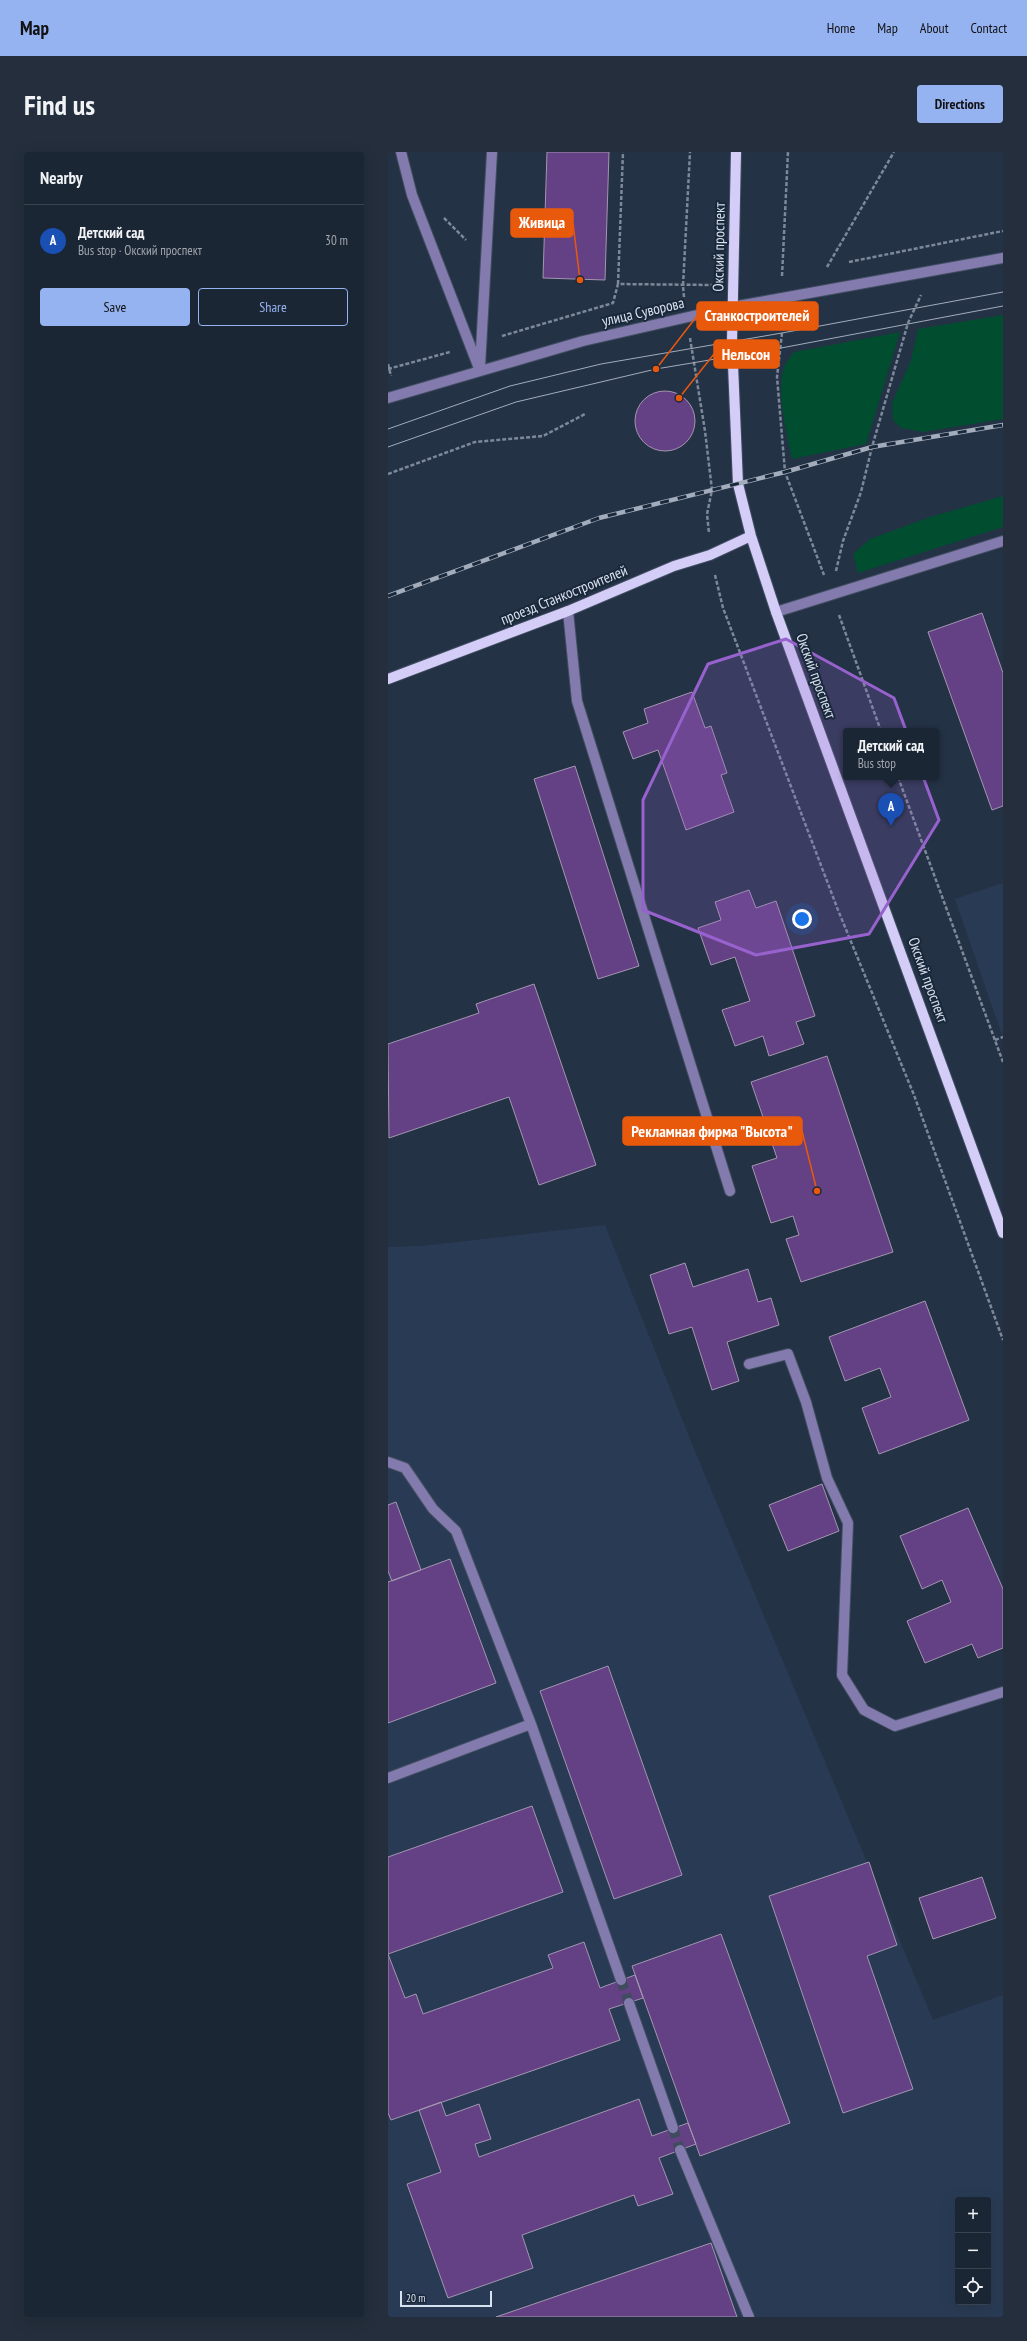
<!DOCTYPE html>
<meta charset="utf-8">
<style>
:root{--surface:#1b2634;--page:#242e3c;--text:#f1f3f6;--muted:#a0a5ac;--line:#39434f;--accent:#95b2f1}
body{margin:0;font-family:"PT Sans Narrow",sans-serif;background:var(--page);color:var(--text)}
.controls{position:absolute;right:12px;bottom:12px;display:grid;overflow:hidden;border-radius:4px;box-shadow:0 4px 16px #0002}
.controls button{width:36px;height:36px;display:grid;place-items:center;padding:0;border:0;border-bottom:1px solid var(--line);background:var(--surface);color:var(--text);font:20px sans-serif}
.scale{position:absolute;left:12px;bottom:10px;width:92px;box-sizing:border-box;padding-left:4px;border:2px solid #d8e1ee;border-top:0;font-size:11px;line-height:14px;white-space:nowrap;color:#d8e1ee;-webkit-text-stroke:3px #1a283b;paint-order:stroke}
.you{position:absolute;left:414px;top:767px;width:14px;height:14px;margin:-10px;border:3px solid #fff;border-radius:50%;background:#1a73e8;box-shadow:0 0 0 6px #1a73e833}
.badge{display:grid;place-items:center;width:26px;height:26px;border-radius:50%;background:var(--accent);color:#fff;font-size:13px;font-weight:700}
.pin{position:absolute;translate:-50% -33px;filter:drop-shadow(0 1px 2px #0008)}
.pin::after{content:'';position:absolute;top:21px;width:14px;height:12px;background:inherit;clip-path:polygon(0 0,100% 0,50% 100%)}
.popup{position:absolute;left:455px;top:576px;width:96px;height:52px;box-sizing:border-box;display:grid;place-content:center;border-radius:4px;background:var(--surface);filter:drop-shadow(0 1px 3px #0005);font-size:13px;white-space:nowrap;color:var(--muted)}
.popup b{font-size:15px;color:var(--text)}
.popup::after{content:'';position:absolute;left:50%;top:100%;margin-left:-8px;border:8px solid transparent;border-top-color:var(--surface)}
.list{margin:0;padding:0;list-style:none}
h2{display:flex;justify-content:space-between;align-items:center;height:52px;margin:0;padding:0 16px;font-size:17px}
h2 small{font-size:13px;font-weight:400;color:var(--muted)}
.list li{display:grid;grid-template-columns:26px 1fr auto;gap:12px;align-items:center;box-sizing:border-box;height:72px;padding:0 16px;border-top:1px solid var(--line)}
.list b{display:block;font-size:15px;white-space:nowrap}
.list p{margin:0;font-size:13px;white-space:nowrap;color:var(--muted)}
.list em{font-size:13px;font-style:normal;color:var(--muted)}
.actions{display:flex;gap:8px;padding:12px 16px}
.actions a{flex:1;padding:9px 0;border:1px solid var(--accent);border-radius:4px;text-align:center;font-size:14px;color:var(--accent)}
.actions .main{background:var(--accent);color:#111}
.icon{flex:none;width:22px;height:22px;fill:none;stroke:currentColor;stroke-width:2;stroke-linecap:round;stroke-linejoin:round}
.map{position:relative;flex:none;width:615px;height:2165px;overflow:hidden;border-radius:4px}
header{display:flex;align-items:center;gap:24px;box-sizing:border-box;height:56px;padding:0 20px;background:var(--accent);color:#111}
header strong{font-size:19px}
nav{display:flex;gap:22px;margin-inline-start:auto;font-size:14px}
.intro{display:flex;align-items:center;justify-content:space-between;box-sizing:border-box;height:96px;padding:0 24px}
h1{margin:0;font-size:28px}
.button{padding:10px 18px;border-radius:4px;background:var(--accent);color:#111;font-size:14px;font-weight:700}
main{display:flex;gap:24px;padding:0 24px}
aside{flex:1;background:var(--surface);border-radius:4px;box-shadow:0 4px 16px #0002}
.map>svg:first-child{display:block}
.built{fill:#293b54;fill-rule:evenodd}
.green{fill:#004d30}
.building{fill:#644084;stroke:#a396b0}
.lines{fill:none;stroke-linecap:round;stroke-linejoin:round}
.minor-tunnel{stroke:#3f4c5f;stroke-width:10;stroke-dasharray:10 5;stroke-linecap:butt}
.minor-casing{stroke:#414e61;stroke-width:12}
.major-casing{stroke:#414e61;stroke-width:12}
.path{stroke:#7d8999;stroke-width:2.5;stroke-dasharray:4 2;stroke-linecap:butt}
.minor{stroke:#837aad;stroke-width:10}
.major{stroke:#d3cdf7;stroke-width:10}
.tram{stroke:#a2acbb;stroke-width:1}
.rail-casing{stroke:#a2acbb;stroke-width:4.5}
.rail{stroke:#1a283b;stroke-width:3;stroke-dasharray:9;stroke-linecap:butt}
.marked{fill:#9762cd;fill-opacity:0.2;stroke:#9762cd;stroke-width:3;stroke-linejoin:round}
.labels{text-anchor:middle;stroke-width:4;stroke-linejoin:round;paint-order:stroke}
.street-label{font-size:15px;fill:#d8e1ee;stroke:#1a283b}
.leader{fill:none;stroke:#e8590c;stroke-width:1.5}
.callout-dot{fill:#e8590c;stroke:#1a283b;stroke-width:1.5}
.callout{fill:#e8590c;stroke:#e8590c;stroke-width:1.5}
.callout-label{font-size:16px;text-anchor:middle;font-weight:bold;fill:#fff}
</style>
<header>
<strong>Map</strong>
<nav><a>Home</a><a>Map</a><a>About</a><a>Contact</a></nav>
</header>
<div class="intro"><h1>Find us</h1><a class="button">Directions</a></div>
<main>
<aside>
<h2>Nearby<small></small></h2>
<ul class="list">
<li><span class="badge" style="background:#1a4fb4">A</span><div><b>Детский сад</b><p>Bus stop · Окский проспект</p></div><em>30 m</em></li>
</ul>
<div class="actions"><a class="main">Save</a><a>Share</a></div>
</aside>
<div class="map">
<svg width="615" height="2165" viewBox="0 0 615 2165">
<rect width="100%" height="100%" fill="#243246"/>
<path class="built" d="M615 731V886L567 747Z
M217 1073 304 1292 545 1868 615 1843V2165H0V1095L34 1094ZM570 2048H600V2150H570Z"/>
<path class="green" d="M615 163V267L535 280 513 276 505 268 504 251 523 208 530 177Z
M512 180 478 292 404 307C399 284 387 235 397 213 399 209 403 204 406 200Z
M615 344V375L470 421 465 402 482 387 542 365Z"/>
<path class="building" d="M159 0H221L217 128 155 126Z
M247 269a30 30 0 1 1 60 0a30 30 0 1 1-60 0Z
M594 461 615 521V654L604 658 540 480Z
M304 540 317 576 323 574 339 621 333 623 346 660 298 678 270 598 245 607 235 580 260 571 256 557Z
M187 614 251 814 210 827 146 627Z
M361 738 368 756 388 749 427 864 408 870 416 892 381 904 375 884 347 894 334 858 362 849 347 805 323 813 310 776 333 768 327 750Z
M146 832 208 1013 151 1033 121 945 1 986 0 892 91 861 88 852Z
M439 904 505 1100 413 1130 398 1087 411 1083 405 1064 383 1071 364 1014 389 1006 363 930Z
M297 1111 305 1135 360 1117 370 1150 383 1146 391 1173 339 1190 351 1229 324 1238 304 1175 281 1182 262 1123Z
M537 1149 581 1268 491 1302 474 1256 503 1245 492 1216 457 1229 441 1185Z
M434 1332 451 1379 400 1399 381 1353Z
M8 1350 33 1418 4 1429 0 1419V1353Z
M580 1356 615 1437V1496L590 1506 584 1492 537 1511 519 1469 563 1450 554 1428 534 1437 512 1384Z
M62 1407 108 1531 0 1571V1430Z
M220 1514 294 1723 226 1747 152 1539Z
M144 1654 175 1740 0 1802V1705Z
M481 1710 509 1793 479 1804 525 1937 455 1961 381 1744Z
M594 1725 608 1766 545 1787 531 1746Z
M333 1782 402 1971 312 2004 244 1814Z
M196 1790 212 1836 247 1823 255 1846 221 1857 232 1888 3 1968 0 1961V1802L17 1846 28 1842 35 1862 165 1816 160 1803Z
M251 1947 264 1984 300 1971 308 1992 271 2006 285 2042 250 2054 246 2043 134 2083 145 2116 60 2146 19 2032 53 2020 31 1958 53 1950 58 1964 91 1952 103 1987 87 1992 91 2005Z
M323 2091 349 2165H108Z"/>
<g class="lines">
<path class="minor-tunnel" d="M233 1828 241 1851
M285 1976 292 1998"/>
<defs>
<path id="minor" d="M13 0 24 43 92 219
M92 215 104 0
M0 246 195 189 344 155 615 106
M180 459 189 549 342 1039
M388 460 615 389
M361 1212 400 1202 418 1250 439 1326 460 1371 454 1523 476 1558 507 1574 615 1540
M0 1310 17 1316 45 1357 68 1379 143 1572
M0 1626 143 1572 233 1828
M241 1851 285 1976
M292 1998 361 2165"/>
<path id="major" d="M348 0 344 189 350 332 363 384 388 460 615 1081
M0 527 180 459 286 414 322 403 363 384"/>
</defs>
<use href="#minor" class="minor-casing"/>
<use href="#major" class="major-casing"/>
<path class="path" d="M56 66 78 88
M461 110 615 79
M439 115 506 0
M394 124 400 0
M230 132 235 0
M296 145 295 134 302 0
M394 181 389 225 397 320 436 423
M114 184 225 151 230 132 324 133
M302 186 317 279 324 338 319 362 321 381
M0 212 3 224
M0 217 62 200
M0 322 87 290 155 284 197 262
M448 419 455 389 473 340 484 295 520 171 533 143
M327 423 335 456 450 758 526 943 615 1188
M451 463 493 579
M510 625 615 910
M607 888 615 885"/>
<use href="#minor" class="minor"/>
<use href="#major" class="major"/>
<path class="tram" d="M0 277 122 234 213 212 394 181 615 140
M0 295 128 250 268 217 393 196 615 154"/>
<defs>
<path id="rail" d="M0 444 211 366 397 320 484 295 615 273"/>
</defs>
<use href="#rail" class="rail-casing"/>
<use href="#rail" class="rail"/>
</g>
<path class="marked" d="M398 487 506 546 551 668 481 782 368 803 255 758V648L320 512Z"/>
<g class="labels">
<g class="street-label">
<text transform="translate(331 95) rotate(-89)" y="5">Окский проспект</text>
<text transform="translate(255 160) rotate(-13)" y="5">улица Суворова</text>
<text transform="translate(176 443) rotate(-22)" y="5">проезд Станкостроителей</text>
<text transform="translate(428 524) rotate(70)" y="5">Окский проспект</text>
<text transform="translate(540 828) rotate(70)" y="5">Окский проспект</text>
</g>
</g>
<path class="leader" d="M192 128L185 71M268 217L309 164M291 246L326 202M429 1039L414 979"/>
<g class="callout-dot">
<circle cx="192" cy="128" r="4"/>
<circle cx="268" cy="217" r="4"/>
<circle cx="291" cy="246" r="4"/>
<circle cx="429" cy="1039" r="4"/>
</g>
<g class="callout">
<rect x="123" y="57" width="62" height="28" rx="4"/>
<rect x="309" y="150" width="121" height="28" rx="4"/>
<rect x="326" y="188" width="65" height="28" rx="4"/>
<rect x="235" y="965" width="179" height="28" rx="4"/>
</g>
<g class="callout-label">
<text x="154" y="76">Живица</text>
<text x="369" y="169">Станкостроителей</text>
<text x="358" y="208">Нельсон</text>
<text x="324" y="985">Рекламная фирма "Высота"</text>
</g>
</svg>
<div class="controls">
<button>+</button>
<button>−</button>
<button><svg class="icon" aria-label="locate" viewBox="0 0 24 24"><circle cx="12" cy="12" r="6"/><path d="M12 2v4M12 18v4M2 12h4M18 12h4"/></svg></button>
</div>
<div class="scale">20 m</div>
<div class="you"></div>
<div class="pin badge" style="left:503px;top:674px;background:#1a4fb4">A</div>
<div class="popup"><b>Детский сад</b>Bus stop</div>
</div>
</main>
